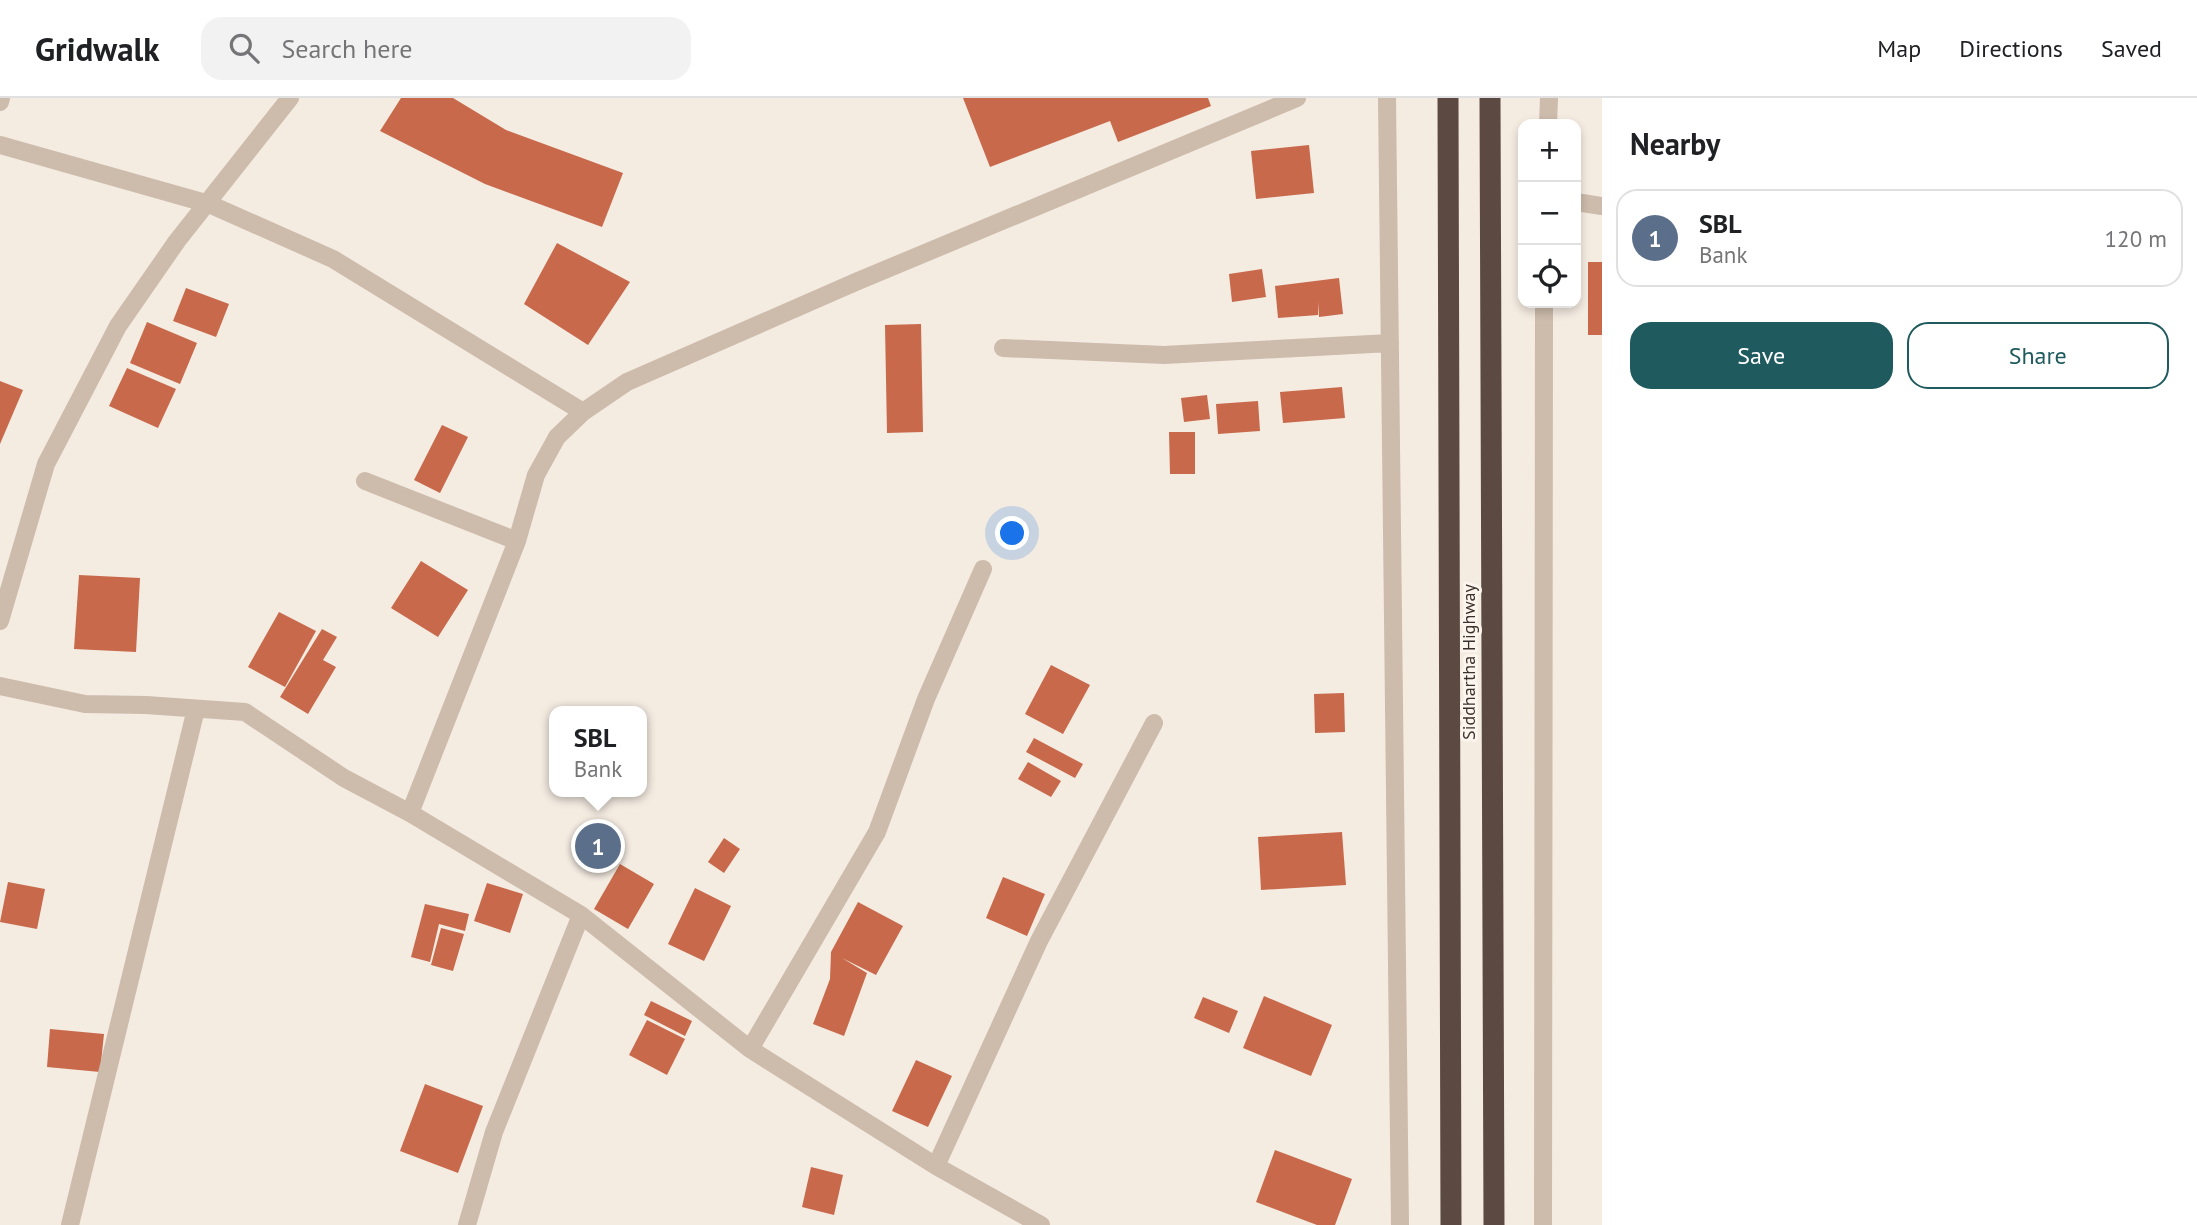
<!DOCTYPE html>
<meta charset="utf-8">
<style>
:root{--surface:#fff;--page:#f2f2f2;--text:#202124;--muted:#757577;--line:#e0e0e0;--accent:#1f5a5e}
body{margin:0;font-family:"PT Sans",sans-serif;background:var(--page);color:var(--text)}
.controls{position:absolute;right:21px;top:21px;display:grid;overflow:hidden;border-radius:14px;box-shadow:0 4px 10px #0003}
.controls button{width:63px;height:63px;display:grid;place-items:center;padding:0;border:0;border-bottom:2px solid var(--line);background:var(--surface);color:var(--text);font:35px sans-serif}
.you{position:absolute;left:1013px;top:436px;width:24px;height:24px;margin:-18px;border:5px solid #fff;border-radius:50%;background:#1a73e8;box-shadow:0 0 0 10px #1a73e833}
.badge{display:grid;place-items:center;width:46px;height:46px;border-radius:50%;background:var(--accent);color:#fff;font-size:23px;font-weight:700}
.pin{position:absolute;translate:-50% -50%;border:4px solid #fff;box-shadow:0 2px 7px #0006}
.popup{position:absolute;left:549px;top:608px;width:98px;height:91px;box-sizing:border-box;display:grid;place-content:center;border-radius:14px;background:var(--surface);filter:drop-shadow(0 2px 5px #0005);font-size:23px;white-space:nowrap;color:var(--muted)}
.popup b{font-size:26px;color:var(--text)}
.popup::after{content:'';position:absolute;left:50%;top:100%;margin-left:-14px;border:14px solid transparent;border-top-color:var(--surface)}
.list{margin:0;padding:0;list-style:none}
h2{display:flex;justify-content:space-between;align-items:center;height:91px;margin:0;padding:0 28px;font-size:30px}
h2 small{font-size:23px;font-weight:400;color:var(--muted)}
.list li{display:grid;grid-template-columns:46px 1fr auto;gap:21px;align-items:center;box-sizing:border-box;height:98px;margin:0 14px 14px;padding:0 14px;border:2px solid var(--line);border-radius:21px}
.list b{display:block;font-size:26px;white-space:nowrap}
.list p{margin:0;font-size:23px;white-space:nowrap;color:var(--muted)}
.list em{font-size:23px;font-style:normal;color:var(--muted)}
.actions{display:flex;gap:14px;padding:21px 28px}
.actions a{flex:1;padding:16px 0;border:2px solid var(--accent);border-radius:21px;text-align:center;font-size:24px;color:var(--accent)}
.actions .main{background:var(--accent);color:#fff}
.icon{flex:none;width:38px;height:38px;fill:none;stroke:currentColor;stroke-width:2;stroke-linecap:round;stroke-linejoin:round}
.map{position:relative;flex:none;width:1602px;height:1127px;overflow:hidden}
header{display:flex;align-items:center;gap:42px;box-sizing:border-box;height:98px;padding:0 35px;background:var(--surface);border-bottom:2px solid var(--line)}
header strong{font-size:33px}
nav{display:flex;gap:38px;margin-inline-start:auto;font-size:24px}
.search{width:490px;height:63px;background:var(--page);display:flex;align-items:center;gap:18px;box-sizing:border-box;padding:0 24px;border-radius:21px;color:var(--muted);font-size:26px}
main{display:flex}
aside{flex:1;background:var(--surface)}
.map>svg:first-child{display:block}
.building{fill:#c8694b}
.lines{fill:none;stroke-linecap:round;stroke-linejoin:round}
.minor{stroke:#cdbbac;stroke-width:18}
.highway{stroke:#5c4a42;stroke-width:21}
.labels{text-anchor:middle;stroke-width:6;stroke-linejoin:round;paint-order:stroke}
.street-label{font-size:18px;fill:#3b302b;stroke:#fbf5ee}
</style>
<header>
<strong>Gridwalk</strong>
<div class="search"><svg class="icon" aria-label="search" viewBox="0 0 24 24"><circle cx="10" cy="10" r="6"/><path d="M15 15l6 6"/></svg>Search here</div>
<nav><a>Map</a><a>Directions</a><a>Saved</a></nav>
</header>
<main>
<div class="map">
<svg width="1602" height="1127" viewBox="0 0 1602 1127">
<rect width="100%" height="100%" fill="#f4ebe1"/>
<path class="building" d="M401 0H453L506 32 623 75 602 129 485 86 380 33Z
M963 0H1208L1211 8 1118 44 1110 23 990 69Z
M1309 47 1314 95 1256 101 1251 53Z
M557 145 630 184 588 247 524 206Z
M1588 164H1602V237H1588Z
M1262 171 1266 199 1232 204 1229 176Z
M1339 180 1343 216 1319 219 1318 204V217L1278 220 1275 188Z
M186 190 229 206 216 239 173 223Z
M147 224 197 245 180 286 130 265Z
M921 226 923 334 887 335 885 227Z
M127 270 176 291 158 330 109 308Z
M0 283 23 292 0 346Z
M1342 289 1345 320 1283 325 1280 294Z
M1207 297 1210 321 1184 324 1181 300Z
M1258 303 1260 333 1218 336 1216 306Z
M442 327 468 339 440 395 414 382Z
M1169 334H1195V376H1170Z
M421 463 468 492 438 539 391 510Z
M79 477 140 480 136 554 74 551Z
M279 514 316 533 285 589 248 569Z
M322 531 337 539 323 562 336 569 308 616 280 599Z
M1051 567 1090 587 1063 636 1025 616Z
M1344 595 1345 634 1315 635 1314 596Z
M1034 640 1083 666 1075 680 1026 654Z
M1028 664 1061 683 1051 699 1018 681Z
M1342 734 1346 787 1261 792 1258 739Z
M724 740 740 751 724 775 708 764Z
M620 766 654 786 628 831 594 811Z
M1003 779 1045 796 1027 838 986 820Z
M8 784 45 791 37 831 0 824Z
M487 785 523 796 510 835 474 823Z
M695 790 731 808 704 863 668 846Z
M858 804 903 828 876 877 842 860 867 875 844 938 813 926 830 881 831 854Z
M425 806 469 816 465 833 439 826 430 864 411 859Z
M441 830 464 836 453 873 431 867Z
M1264 898 1332 927 1311 978 1243 950Z
M1203 899 1238 913 1229 935 1194 920Z
M651 903 692 923 685 938 644 917Z
M647 922 685 941 667 977 629 957Z
M50 931 104 936 100 974 47 969Z
M916 962 952 978 928 1029 892 1013Z
M425 986 483 1008 458 1075 400 1053Z
M1275 1052 1352 1081 1335 1127H1317L1256 1104Z
M811 1069 843 1077 834 1117 802 1109Z"/>
<g class="lines">
<path class="minor" d="M1387 0 1400 1127
M0 4 1 0
M1548 26 1549 0
M0 47 209 106 333 161 583 314
M1576 104 1602 108
M1003 250 1164 257 1390 245
M365 383 517 443
M0 523 46 366 118 228 177 143 290 0
M0 588 85 606 146 607 245 614 344 680 410 715 581 817 750 951 936 1068 1041 1127
M410 715 517 443 536 377 557 339 583 314 627 284 858 183 1297 0
M750 951 877 734 926 601 983 471
M936 1068 1039 843 1154 625
M70 1127 196 611
M467 1127 494 1034 581 817
M1543 1127 1544 205"/>
<path class="highway" d="M1448 0 1451 1127
M1490 0 1494 1127"/>
</g>
<g class="labels">
<g class="street-label">
<text transform="translate(1469 564) rotate(-90)" y="6">Siddhartha Highway</text>
</g>
</g>
</svg>
<div class="controls">
<button>+</button>
<button>−</button>
<button><svg class="icon" aria-label="locate" viewBox="0 0 24 24"><circle cx="12" cy="12" r="6"/><path d="M12 2v4M12 18v4M2 12h4M18 12h4"/></svg></button>
</div>
<div class="you"></div>
<div class="pin badge" style="left:598px;top:748px;background:#5c6f8a">1</div>
<div class="popup"><b>SBL</b>Bank</div>
</div>
<aside>
<h2>Nearby<small></small></h2>
<ul class="list">
<li><span class="badge" style="background:#5c6f8a">1</span><div><b>SBL</b><p>Bank</p></div><em>120 m</em></li>
</ul>
<div class="actions"><a class="main">Save</a><a>Share</a></div>
</aside>
</main>
